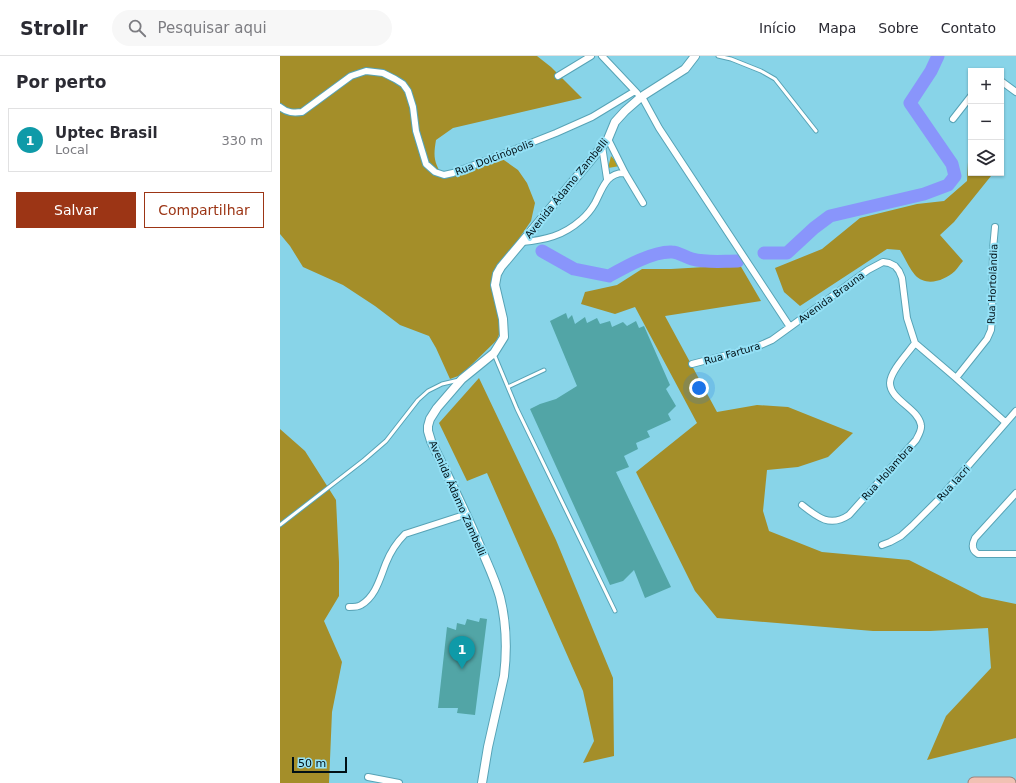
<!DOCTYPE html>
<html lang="pt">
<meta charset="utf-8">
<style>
:root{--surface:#fff;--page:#f7f7f7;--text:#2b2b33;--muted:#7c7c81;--line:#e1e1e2;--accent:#9c3515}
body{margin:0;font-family:"DejaVu Sans",sans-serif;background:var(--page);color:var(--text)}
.controls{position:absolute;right:12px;top:12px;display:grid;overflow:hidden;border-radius:0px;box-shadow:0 1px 3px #0004}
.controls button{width:36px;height:36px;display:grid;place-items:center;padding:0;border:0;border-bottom:1px solid var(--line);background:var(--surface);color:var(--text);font:20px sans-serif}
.scale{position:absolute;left:12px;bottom:10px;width:55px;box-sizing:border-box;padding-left:4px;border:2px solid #001016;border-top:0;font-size:11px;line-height:14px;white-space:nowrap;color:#001016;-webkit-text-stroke:3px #95e1f6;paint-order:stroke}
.you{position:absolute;left:419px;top:332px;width:14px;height:14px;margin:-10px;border:3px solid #fff;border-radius:50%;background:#1a73e8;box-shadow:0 0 0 6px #1a73e833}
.badge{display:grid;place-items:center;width:26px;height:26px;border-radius:50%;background:var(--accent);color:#fff;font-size:13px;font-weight:700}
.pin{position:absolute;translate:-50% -33px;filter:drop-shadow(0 1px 2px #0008)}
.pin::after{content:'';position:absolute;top:21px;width:14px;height:12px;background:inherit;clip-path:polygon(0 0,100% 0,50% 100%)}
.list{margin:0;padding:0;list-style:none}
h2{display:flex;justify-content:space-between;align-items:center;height:52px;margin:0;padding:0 16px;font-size:17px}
h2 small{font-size:13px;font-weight:400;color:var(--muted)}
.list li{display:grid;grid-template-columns:26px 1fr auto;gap:12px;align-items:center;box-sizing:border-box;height:64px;margin:0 8px 8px;padding:0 8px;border:1px solid var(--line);border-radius:0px}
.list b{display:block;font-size:15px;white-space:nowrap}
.list p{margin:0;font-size:13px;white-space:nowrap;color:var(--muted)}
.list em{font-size:13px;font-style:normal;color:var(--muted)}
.actions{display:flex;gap:8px;padding:12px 16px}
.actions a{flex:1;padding:9px 0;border:1px solid var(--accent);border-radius:0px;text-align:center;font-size:14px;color:var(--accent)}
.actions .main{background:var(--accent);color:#fff}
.icon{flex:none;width:22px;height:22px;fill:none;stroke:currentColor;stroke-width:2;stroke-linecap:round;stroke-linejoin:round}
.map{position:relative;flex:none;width:736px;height:727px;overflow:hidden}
header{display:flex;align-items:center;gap:24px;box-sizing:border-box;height:56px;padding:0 20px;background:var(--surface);border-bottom:1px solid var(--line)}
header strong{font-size:19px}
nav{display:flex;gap:22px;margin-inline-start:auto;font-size:14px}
.search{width:280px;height:36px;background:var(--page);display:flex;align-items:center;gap:10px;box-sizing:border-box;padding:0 14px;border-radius:22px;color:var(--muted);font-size:15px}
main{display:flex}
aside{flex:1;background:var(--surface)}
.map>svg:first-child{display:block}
.green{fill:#b39b22}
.forest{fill:#a48e29}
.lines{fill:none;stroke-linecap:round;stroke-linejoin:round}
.river{stroke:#8995fb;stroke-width:13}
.building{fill:#52a5a6}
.lane-casing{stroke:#57a3b6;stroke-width:5}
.street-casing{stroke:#57a3b6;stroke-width:8}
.secondary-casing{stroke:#57a3b6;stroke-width:10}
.highway-casing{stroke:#9d837c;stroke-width:13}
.lane{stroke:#fff;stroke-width:3}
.street{stroke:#fff;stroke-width:6}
.secondary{stroke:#fff;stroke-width:8}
.highway{stroke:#f1c1b3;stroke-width:11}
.labels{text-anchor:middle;stroke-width:4;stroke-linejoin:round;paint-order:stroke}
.street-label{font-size:10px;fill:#001016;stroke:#95e1f6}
</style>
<header>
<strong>Strollr</strong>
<div class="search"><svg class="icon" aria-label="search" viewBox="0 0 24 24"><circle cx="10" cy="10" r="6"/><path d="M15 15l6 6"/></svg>Pesquisar aqui</div>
<nav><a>Início</a><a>Mapa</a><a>Sobre</a><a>Contato</a></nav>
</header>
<main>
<aside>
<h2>Por perto<small></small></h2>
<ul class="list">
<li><span class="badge" style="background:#0f9aa8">1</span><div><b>Uptec Brasil</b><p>Local</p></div><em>330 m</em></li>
</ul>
<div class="actions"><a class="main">Salvar</a><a>Compartilhar</a></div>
</aside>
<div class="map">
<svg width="736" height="727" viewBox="0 0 736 727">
<rect width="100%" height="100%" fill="#88d4e8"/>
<path class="green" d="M331 100 340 110 328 112Z"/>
<path class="forest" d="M0 0H257L271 11 302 42 173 72 156 84C153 102 154 107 164 122L173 120 221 102 238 114 247 127 255 147 251 165 229 197 211 228 212 236 218 253 221 273 217 284 181 319 170 323 156 292 149 280 120 269 95 250 63 229 23 211 10 190 0 178Z
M689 87H691V117H710L711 120 674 166 660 179 683 205C680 208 678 212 675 215 664 225 646 231 635 219 629 212 625 202 620 194L607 193 520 250 504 236 495 212 542 193 580 162 637 148 664 145 687 125Z
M460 209 481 245 385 260 437 356 477 349 508 351 573 377 548 401 518 411 487 414 483 455 489 475 542 496 629 504 702 541 736 548V682L647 704 666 660 711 612 708 572 650 575H593L437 562 415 535 356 416 417 367 355 251 335 258 301 248 305 236 337 229 362 213H391Z
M199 322 276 484 333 622 334 700 303 707 314 685 303 635 207 417 187 425 159 367Z
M0 373 25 395 56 444 59 506V540L44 565 62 606 52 656 49 727H0Z"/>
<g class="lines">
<path class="river" d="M262 195 294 213 329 220C345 211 373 195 392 196 398 196 405 201 412 203 427 207 442 205 458 205
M484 197H507L534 172 550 160 644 138 668 129 675 120 672 108 630 47 651 15 658 0"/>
</g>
<path class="building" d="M286 257 288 263 292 259 295 268 305 261 307 267 317 262 320 268 330 265 332 271 343 266 347 270 356 265 359 272 364 270 390 329 386 333 396 350 388 358 391 364 367 375 370 381 356 387 358 393 344 400 349 411 336 416 391 531 365 542 354 514 343 525 330 529 250 353 260 348 276 343 297 330 270 265Z
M200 562 207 563 195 659 177 657 178 652H158L167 571 176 574 177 567 185 569 187 563 199 566Z"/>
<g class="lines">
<defs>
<path id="lane" d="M438 0 451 3 481 15 495 23 536 75
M214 298 237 353 335 555
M228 331 264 314
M0 469 84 404 106 385 138 344 148 335 162 328 179 324"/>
<path id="street" d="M322 0 357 37
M278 20 311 0
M721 25 736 36
M362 41 379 72 510 271 588 214 603 206 609 207 615 210 619 215 622 222 627 262 635 287 676 322 725 366
M0 51C7 57 14 57 22 56L71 20 86 15 103 17 115 23 123 28 128 35 133 51 136 75 146 108 155 116 164 119 173 117 223 98 276 77 312 61 355 35
M673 63 691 40
M328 83 345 117 363 147
M322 90 327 123
M242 186C265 184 283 180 301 164 307 159 311 154 315 147 322 134 326 116 345 117
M412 308 474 292 492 284 510 271
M676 322 707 283 711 274 712 261 713 193 715 171
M736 437 695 482C692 488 691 494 698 498H736
M522 449C537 461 550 472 569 459L636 384C638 380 642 374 641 369 638 352 610 344 610 327 610 315 629 296 635 287
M602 489 610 486 621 480 632 470 661 441 736 355
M69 551C73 551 78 551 81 549 96 540 100 522 106 507 110 497 117 486 125 478L187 458
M88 721 119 727"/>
<path id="secondary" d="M202 727 208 691 224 620C227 595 226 565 220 541 215 523 207 507 200 490 185 454 168 420 151 385L148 375V370L150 363 157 352 182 323 214 297 224 281 223 263 215 229 217 218 221 211 310 105 328 83 335 66 345 55 361 41 405 13 415 0"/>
<path id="highway" d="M694 727H730"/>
</defs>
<use href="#lane" class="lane-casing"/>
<use href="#street" class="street-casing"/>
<use href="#secondary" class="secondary-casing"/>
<use href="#highway" class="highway-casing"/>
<use href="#lane" class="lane"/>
<use href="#street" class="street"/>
<use href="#secondary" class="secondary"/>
<use href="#highway" class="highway"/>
</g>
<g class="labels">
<g class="street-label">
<text transform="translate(214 101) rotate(-21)" y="4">Rua Dolcinópolis</text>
<text transform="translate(286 132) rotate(-51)" y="4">Avenida Ádamo Zambelli</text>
<text transform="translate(712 228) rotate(-88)" y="4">Rua Hortolândia</text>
<text transform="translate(551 241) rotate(-36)" y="4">Avenida Brauna</text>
<text transform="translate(452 297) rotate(-16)" y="4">Rua Fartura</text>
<text transform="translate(607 416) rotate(-48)" y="4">Rua Holambra</text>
<text transform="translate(673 427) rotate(-48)" y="4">Rua Iacri</text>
<text transform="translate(178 442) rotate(66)" y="4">Avenida Ádamo Zambelli</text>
</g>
</g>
</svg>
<div class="controls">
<button>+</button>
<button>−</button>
<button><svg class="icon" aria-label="layers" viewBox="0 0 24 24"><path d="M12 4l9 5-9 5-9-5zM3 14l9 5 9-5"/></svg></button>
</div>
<div class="scale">50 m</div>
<div class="you"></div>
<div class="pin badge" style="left:182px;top:613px;background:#0f9aa8">1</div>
</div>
</main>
